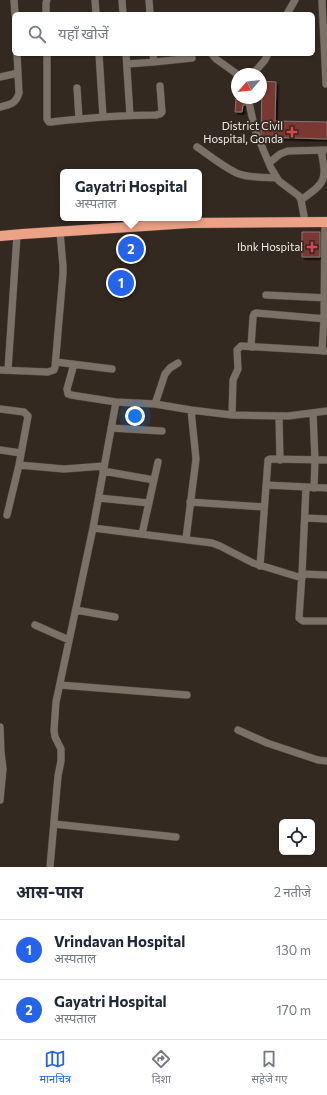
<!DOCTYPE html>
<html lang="hi">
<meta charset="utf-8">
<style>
:root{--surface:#fff;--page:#f2f2f3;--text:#1f2937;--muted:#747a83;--line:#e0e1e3;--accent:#2563eb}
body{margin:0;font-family:Commissioner,"Noto Sans Devanagari",sans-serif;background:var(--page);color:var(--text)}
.controls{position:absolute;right:12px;bottom:12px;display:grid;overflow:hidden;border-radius:6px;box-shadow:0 1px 3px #0004}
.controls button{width:36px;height:36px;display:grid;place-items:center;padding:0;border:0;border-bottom:1px solid var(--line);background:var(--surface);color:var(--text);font:20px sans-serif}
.compass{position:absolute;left:231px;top:68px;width:36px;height:36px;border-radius:50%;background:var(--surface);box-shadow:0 1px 3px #0004;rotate:242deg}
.you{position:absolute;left:135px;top:416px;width:14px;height:14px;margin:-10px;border:3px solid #fff;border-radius:50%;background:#1a73e8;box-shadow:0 0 0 6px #1a73e833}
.badge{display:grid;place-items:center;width:26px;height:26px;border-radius:50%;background:var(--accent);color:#fff;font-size:13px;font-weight:700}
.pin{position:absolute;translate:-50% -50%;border:2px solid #fff;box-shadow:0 1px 4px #0006}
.popup{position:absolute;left:60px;top:169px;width:142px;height:52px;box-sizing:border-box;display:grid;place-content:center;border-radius:6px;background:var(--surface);filter:drop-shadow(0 1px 3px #0005);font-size:13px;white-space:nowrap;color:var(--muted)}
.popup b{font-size:15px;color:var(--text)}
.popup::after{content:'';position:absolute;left:50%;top:100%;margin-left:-8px;border:8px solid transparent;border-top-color:var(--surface)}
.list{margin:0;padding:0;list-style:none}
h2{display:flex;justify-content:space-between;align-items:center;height:52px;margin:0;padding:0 16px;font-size:17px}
h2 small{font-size:13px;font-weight:400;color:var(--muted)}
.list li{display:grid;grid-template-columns:26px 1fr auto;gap:12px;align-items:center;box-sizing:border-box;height:60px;padding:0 16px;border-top:1px solid var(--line)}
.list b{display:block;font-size:15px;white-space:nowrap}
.list p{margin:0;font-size:13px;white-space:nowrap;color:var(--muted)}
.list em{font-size:13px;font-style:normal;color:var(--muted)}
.icon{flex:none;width:22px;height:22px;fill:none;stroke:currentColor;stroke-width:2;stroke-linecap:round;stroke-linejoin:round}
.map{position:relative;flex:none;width:327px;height:867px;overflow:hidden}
.search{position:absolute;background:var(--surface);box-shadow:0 1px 3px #0004;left:12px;right:12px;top:12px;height:44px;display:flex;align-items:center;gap:10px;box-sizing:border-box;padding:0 14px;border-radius:6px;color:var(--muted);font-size:15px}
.sheet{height:172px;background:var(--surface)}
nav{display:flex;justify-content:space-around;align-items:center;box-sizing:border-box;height:56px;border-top:1px solid var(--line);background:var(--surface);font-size:11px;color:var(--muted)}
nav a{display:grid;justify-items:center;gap:2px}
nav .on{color:var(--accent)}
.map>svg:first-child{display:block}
.building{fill:#793831;stroke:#867674;filter:url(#shadow)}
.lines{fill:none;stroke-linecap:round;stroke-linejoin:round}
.minor-casing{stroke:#4e473f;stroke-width:8}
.highway-casing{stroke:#4e473f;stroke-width:11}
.minor{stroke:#7c7167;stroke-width:7}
.highway{stroke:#eda186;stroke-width:10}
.health-dot{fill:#e0444e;stroke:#332921;stroke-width:1.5}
.labels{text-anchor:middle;stroke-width:3.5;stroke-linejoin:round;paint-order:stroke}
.poi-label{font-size:11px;fill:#f3ede7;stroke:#332921;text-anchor:end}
</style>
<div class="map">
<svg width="327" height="867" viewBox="0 0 327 867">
<defs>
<filter id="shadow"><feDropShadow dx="2.5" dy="2.5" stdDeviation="0" flood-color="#0009"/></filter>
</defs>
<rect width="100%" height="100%" fill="#332921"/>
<path class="building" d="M262 81 276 82 275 121 327 122V139L261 137Z
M236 99H247L246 105H243L242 112H235Z
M302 232H320V257H302Z
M129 240H135V254H129Z
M116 279H130L129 293H116Z"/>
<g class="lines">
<defs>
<path id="minor" d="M14 0 15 14
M95 0 96 14
M122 0 123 14
M149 0 150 14
M322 0 326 84
M46 14V3L47 0
M287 14 295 0
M47 54V119L49 122H51C86 118 121 115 156 115L160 114 162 112 160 86
M99 54 103 117
M126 54 130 115
M212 54 216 59 237 74
M154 62 192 58
M127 64 154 62 153 54
M253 74 265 60 268 54
M0 77 18 73
M77 88 79 119
M248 98 255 130 271 168 279 181 299 196 301 200 304 216
M0 107C9 105 16 104 19 93L17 54
M197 147C209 155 226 169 239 174 250 178 265 177 277 178
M269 163 280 154 288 151 327 150
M301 200C326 182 327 181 321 150
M266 295 327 298
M251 347 253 317 254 314 256 313 327 319
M322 351 324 319 325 222
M56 362 112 369
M74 364 67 389 68 394 71 395 116 402 155 404 191 410 232 415 288 416 327 411
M0 370 48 372 54 370 55 367 63 274V266L60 232
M8 370 17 235
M155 404 165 374 170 368 178 363
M0 409 24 412 28 416 19 465 7 515
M313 413 315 460 314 488
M232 415 233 380 238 369 237 350 241 346 327 351
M279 416 280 460
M111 428 162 431
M0 450 21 453
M19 465 64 469 104 466
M103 471 154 480
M266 485 327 488
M306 487 302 574 299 618 303 621H327
M99 498 149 503
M190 502 264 507
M305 518 327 519
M93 528 212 543 220 546 253 563 302 578
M142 534 158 462
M186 539 196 459 191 410
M260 566 268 460 270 459 327 460
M302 574 327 575
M76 610 115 617
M35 625 69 640
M60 685 187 695
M0 727 1 752 3 769 0 800
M238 730 267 743 318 760 327 761
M54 824 176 837
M50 867 58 776 61 761V749L55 737 54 730 56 702 93 528 116 402"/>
<path id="highway" d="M0 236 23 234 190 223 327 222"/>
</defs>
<use href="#minor" class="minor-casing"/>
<use href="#highway" class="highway-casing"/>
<use href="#minor" class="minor"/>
<use href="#highway" class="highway"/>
</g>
<g class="health-dot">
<path d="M290 126h4v4h4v4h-4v4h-4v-4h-4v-4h4z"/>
<path d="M310 241h4v4h4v4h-4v4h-4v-4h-4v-4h4z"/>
</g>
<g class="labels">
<g class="poi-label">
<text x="283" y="130">District Civil<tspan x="283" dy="13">Hospital, Gonda</tspan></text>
<text x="303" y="251">Ibnk Hospital</text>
</g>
</g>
</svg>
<div class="controls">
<button><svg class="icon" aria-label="locate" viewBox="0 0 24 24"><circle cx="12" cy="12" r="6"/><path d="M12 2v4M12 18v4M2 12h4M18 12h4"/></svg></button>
</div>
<svg class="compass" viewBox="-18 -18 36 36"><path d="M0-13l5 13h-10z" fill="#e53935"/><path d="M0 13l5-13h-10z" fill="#747a83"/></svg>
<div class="you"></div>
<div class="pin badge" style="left:121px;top:283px">1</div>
<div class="pin badge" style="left:131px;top:249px">2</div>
<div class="popup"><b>Gayatri Hospital</b>अस्पताल</div>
<div class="search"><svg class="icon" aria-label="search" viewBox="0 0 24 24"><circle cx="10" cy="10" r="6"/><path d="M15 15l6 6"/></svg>यहाँ खोजें</div>
</div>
<section class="sheet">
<h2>आस-पास<small>2 नतीजे</small></h2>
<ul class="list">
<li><span class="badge">1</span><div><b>Vrindavan Hospital</b><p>अस्पताल</p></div><em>130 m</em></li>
<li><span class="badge">2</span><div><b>Gayatri Hospital</b><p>अस्पताल</p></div><em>170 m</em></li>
</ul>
</section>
<nav>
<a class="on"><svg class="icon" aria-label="map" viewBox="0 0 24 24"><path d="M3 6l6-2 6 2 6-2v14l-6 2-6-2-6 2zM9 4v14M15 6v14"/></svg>मानचित्र</a>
<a><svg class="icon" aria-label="directions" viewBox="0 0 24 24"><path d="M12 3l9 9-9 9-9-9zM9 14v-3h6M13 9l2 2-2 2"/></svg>दिशा</a>
<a><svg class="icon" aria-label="saved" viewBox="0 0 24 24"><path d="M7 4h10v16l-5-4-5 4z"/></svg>सहेजे गए</a>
</nav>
